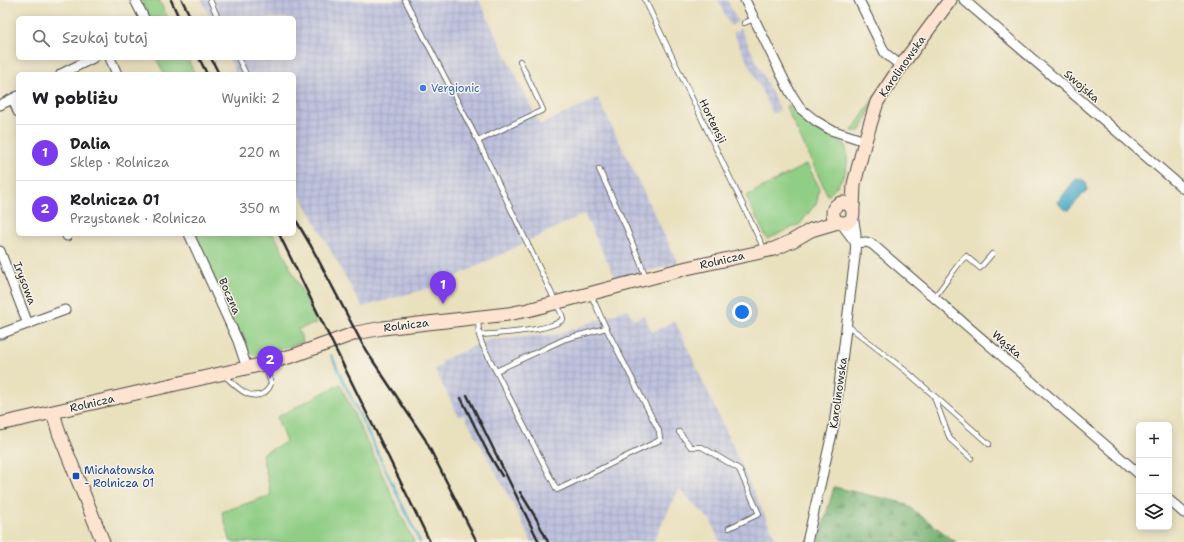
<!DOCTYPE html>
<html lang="pl">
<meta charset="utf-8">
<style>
:root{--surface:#fff;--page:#f6f6f6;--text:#202124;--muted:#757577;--line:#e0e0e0;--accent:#7c3aed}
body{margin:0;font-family:"Shantell Sans",sans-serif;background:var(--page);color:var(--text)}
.controls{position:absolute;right:12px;bottom:12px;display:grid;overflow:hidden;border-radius:6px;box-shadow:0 2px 10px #0003}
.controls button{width:36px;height:36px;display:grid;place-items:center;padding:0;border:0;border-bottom:1px solid var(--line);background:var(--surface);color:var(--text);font:20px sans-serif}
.you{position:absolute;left:742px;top:312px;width:14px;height:14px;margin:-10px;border:3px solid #fff;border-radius:50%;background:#1a73e8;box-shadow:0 0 0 6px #1a73e833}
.badge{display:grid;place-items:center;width:26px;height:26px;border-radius:50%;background:var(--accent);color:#fff;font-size:13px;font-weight:700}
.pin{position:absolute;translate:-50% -33px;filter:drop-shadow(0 1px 2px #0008)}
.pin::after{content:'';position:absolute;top:21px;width:14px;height:12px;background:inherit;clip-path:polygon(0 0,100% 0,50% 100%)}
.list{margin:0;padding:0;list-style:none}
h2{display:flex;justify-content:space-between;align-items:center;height:52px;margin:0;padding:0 16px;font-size:17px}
h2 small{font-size:13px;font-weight:400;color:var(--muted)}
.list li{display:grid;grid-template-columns:26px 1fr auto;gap:12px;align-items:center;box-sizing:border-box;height:56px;padding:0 16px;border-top:1px solid var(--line)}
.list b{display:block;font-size:15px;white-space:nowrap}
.list p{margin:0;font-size:13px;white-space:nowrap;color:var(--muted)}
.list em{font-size:13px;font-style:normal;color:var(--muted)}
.icon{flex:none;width:22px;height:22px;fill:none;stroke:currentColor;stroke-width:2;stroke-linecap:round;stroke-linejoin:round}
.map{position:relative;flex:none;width:1184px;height:542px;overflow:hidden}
.search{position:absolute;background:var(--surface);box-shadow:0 2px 10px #0003;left:16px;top:16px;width:280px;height:44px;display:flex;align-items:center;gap:10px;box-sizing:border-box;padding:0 14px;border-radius:6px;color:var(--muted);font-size:15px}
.panel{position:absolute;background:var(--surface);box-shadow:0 2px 10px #0003;left:16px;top:72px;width:280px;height:164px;border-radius:6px}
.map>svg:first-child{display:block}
.industrial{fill:url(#industrial-grid)}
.green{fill:#90ce85;stroke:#5e7c58}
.forest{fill:url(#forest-firs);stroke:#506e4e}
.water{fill:#45a9c5;stroke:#386a78}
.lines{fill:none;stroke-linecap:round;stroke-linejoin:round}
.stream{stroke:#45a9c5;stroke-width:2.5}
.lane-casing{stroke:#484641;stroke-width:6}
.street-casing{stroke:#484641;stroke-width:11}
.secondary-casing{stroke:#484641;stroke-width:15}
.lane{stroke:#fff;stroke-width:4.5}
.street{stroke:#fff;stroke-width:9}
.secondary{stroke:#fde4d1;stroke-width:13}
.rail{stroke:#2b2b2b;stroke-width:2.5}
.shop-dot{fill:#3f7fe0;stroke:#f7f3e8;stroke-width:1.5}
.transit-dot{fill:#1a4fb4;stroke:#f7f3e8;stroke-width:1.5}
.labels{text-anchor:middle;stroke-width:3;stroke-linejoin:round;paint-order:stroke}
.street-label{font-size:11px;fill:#2b2b2b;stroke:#f7f3e8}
.shop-label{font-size:11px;fill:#366cbe;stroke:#f7f3e8;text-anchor:start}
.transit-label{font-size:11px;fill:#164399;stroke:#f7f3e8;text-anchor:start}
</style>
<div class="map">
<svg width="1184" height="542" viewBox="0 0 1184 542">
<defs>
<pattern id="industrial-grid" width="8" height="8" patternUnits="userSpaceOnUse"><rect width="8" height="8" fill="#bfc2dd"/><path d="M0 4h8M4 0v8" fill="none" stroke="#a4a7be"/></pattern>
<pattern id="forest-firs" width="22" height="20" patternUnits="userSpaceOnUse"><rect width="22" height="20" fill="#74b172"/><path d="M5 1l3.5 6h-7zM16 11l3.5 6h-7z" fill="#5f905e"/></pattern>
</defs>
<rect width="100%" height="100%" fill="#f7f3e8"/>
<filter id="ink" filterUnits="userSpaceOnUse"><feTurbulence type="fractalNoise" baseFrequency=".025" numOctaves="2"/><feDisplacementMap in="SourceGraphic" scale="8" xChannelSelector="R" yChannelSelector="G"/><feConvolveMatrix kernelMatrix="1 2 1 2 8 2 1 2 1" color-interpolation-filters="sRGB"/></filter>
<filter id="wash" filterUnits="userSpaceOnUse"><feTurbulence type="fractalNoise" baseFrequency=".012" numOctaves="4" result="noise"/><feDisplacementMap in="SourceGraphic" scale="16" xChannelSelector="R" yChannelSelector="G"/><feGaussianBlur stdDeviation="0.9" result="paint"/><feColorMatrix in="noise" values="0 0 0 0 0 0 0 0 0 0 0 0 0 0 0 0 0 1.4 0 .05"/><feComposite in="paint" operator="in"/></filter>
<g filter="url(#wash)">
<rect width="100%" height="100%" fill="#e9e0bd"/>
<path class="industrial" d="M202 0H479L540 125 598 98 678 263 616 279 584 214 436 286 362 307 294 184V74H236L229 58H294V18H210Z
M718 0H727L738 22 730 26Z
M741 29 780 110 773 114 733 33Z
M628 309 634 320 644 315 652 332 675 321 777 542H720L710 520 679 489 653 542H532L507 493 464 415 458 416 435 369 443 364 441 361 488 340 558 334Z"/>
<path class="green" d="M141 0H159L168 18H150Z
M156 58H187L195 74H164Z
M877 93 862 129 857 132 852 131Z
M789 105 802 119 814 129 845 144C851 168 845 178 828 196L786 107Z
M807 164 819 187 817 202 800 224 767 239 746 196Z
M194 234H274L317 323 298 329 303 342 257 356C247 355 245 341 242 333L238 334Z
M340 384 414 542H231L222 512 271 495 262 454 286 442 277 417Z"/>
<path class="forest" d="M834 487 904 503 956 542H818Z"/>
<path class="water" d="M1076 178C1084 178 1088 182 1087 190L1069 210C1064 210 1060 207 1058 202Z"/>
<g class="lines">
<path class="stream" d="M331 355 420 542"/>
</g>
</g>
<g filter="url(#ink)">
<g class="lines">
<defs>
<path id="lane" d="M210 0 218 18
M405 0 478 141 562 315 563 319C553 331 495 334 479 335
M645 0 764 249
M744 23 754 19
M238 58 246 74
M478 141 543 110 520 61
M599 169 626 227 646 277
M934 297C946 284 953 269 966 256L980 268 992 254
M478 319 479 335 482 344 557 490 660 440 659 431 606 328 591 295
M847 325 906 371 989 444
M496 371 565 339 606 328
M225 376C235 385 249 402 264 393 268 390 270 387 271 383L265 365
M934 397 950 439 971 458
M679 432 691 447H702L739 469 759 514 729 528"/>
<path id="street" d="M135 0 144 18
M745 0 790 92 801 109 816 121 831 130 865 141
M859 0 885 53 901 66
M964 0 1184 189
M110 58 117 74
M61 74 93 58
M13 99 18 112
M0 105 18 96
M841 223 855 242
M67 234V236
M189 234 238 341 247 368
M855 243 866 242 872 244 1139 474
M0 251 28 324
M0 334 65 310
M1169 500 1184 513
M807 542 834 425 855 257 856 234 853 215"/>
<path id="secondary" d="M833 213a10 10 0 1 1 20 0a10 10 0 1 1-20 0Z
M853 209 854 184 865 141 877 102 901 66 950 0
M53 412 59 433 103 542
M0 424 264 364 295 355 356 333 383 328 508 314 528 310 687 268 774 249 792 241 811 230 838 222"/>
</defs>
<use href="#lane" class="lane-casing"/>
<use href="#street" class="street-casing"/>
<use href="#secondary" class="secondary-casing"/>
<use href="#lane" class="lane"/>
<use href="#street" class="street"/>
<use href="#secondary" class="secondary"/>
<path class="rail" d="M171 0 179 18
M182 0 191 18
M199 58 207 74
M211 58 219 74
M294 217 311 246 365 349 425 439 477 542
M279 234 430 542
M467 395 539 542
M461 398 486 449 502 476
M520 492 536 518 548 542"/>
</g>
</g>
<circle class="shop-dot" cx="423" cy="88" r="4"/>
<rect class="transit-dot" x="72" y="472" width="8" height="8" rx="2"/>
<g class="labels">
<g class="street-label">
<text transform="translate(902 66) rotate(-55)" y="4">Karolinowska</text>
<text transform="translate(1082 86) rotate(41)" y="4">Swojska</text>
<text transform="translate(713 121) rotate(64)" y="4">Hortensji</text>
<text transform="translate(722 260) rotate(-13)" y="4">Rolnicza</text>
<text transform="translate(25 283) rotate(69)" y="4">Irysowa</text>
<text transform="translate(230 296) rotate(66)" y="4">Boczna</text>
<text transform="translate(406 325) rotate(-7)" y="4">Rolnicza</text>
<text transform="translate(1007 344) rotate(41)" y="4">Wąska</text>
<text transform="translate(838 393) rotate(-82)" y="4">Karolinowska</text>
<text transform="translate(92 403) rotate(-13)" y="4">Rolnicza</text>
</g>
<g class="shop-label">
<text x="431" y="92">Vergionic</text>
</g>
<g class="transit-label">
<text x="84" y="474">Michałowska<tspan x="84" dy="13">- Rolnicza 01</tspan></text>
</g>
</g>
</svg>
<div class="controls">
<button>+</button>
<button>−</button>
<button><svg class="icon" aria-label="layers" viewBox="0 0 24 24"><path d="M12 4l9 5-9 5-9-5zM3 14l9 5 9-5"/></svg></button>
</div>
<div class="you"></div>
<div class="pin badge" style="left:443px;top:304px">1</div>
<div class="pin badge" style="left:270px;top:379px">2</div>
<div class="search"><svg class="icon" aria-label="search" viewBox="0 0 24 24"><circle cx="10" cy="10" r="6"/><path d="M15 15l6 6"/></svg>Szukaj tutaj</div>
<section class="panel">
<h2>W pobliżu<small>Wyniki: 2</small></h2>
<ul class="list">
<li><span class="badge">1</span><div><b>Dalia</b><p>Sklep · Rolnicza</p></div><em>220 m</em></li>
<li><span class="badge">2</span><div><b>Rolnicza 01</b><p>Przystanek · Rolnicza</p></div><em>350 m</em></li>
</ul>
</section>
</div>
